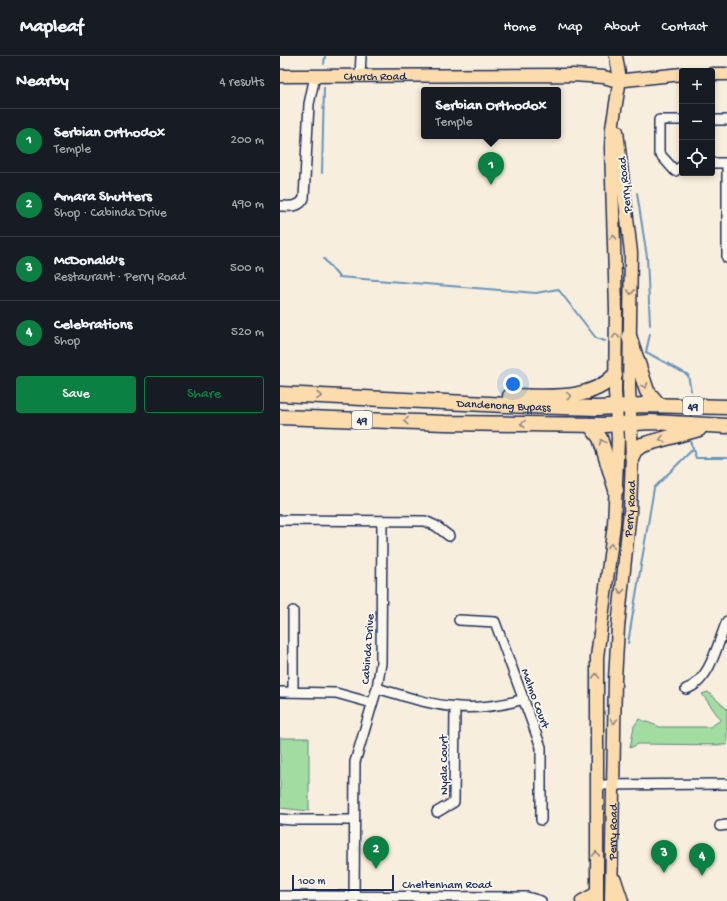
<!DOCTYPE html>
<meta charset="utf-8">
<style>
:root{--surface:#171b24;--page:#20242c;--text:#f1f3f6;--muted:#9ea1a6;--line:#363941;--accent:#0b8043}
body{margin:0;font-family:"Gochi Hand",sans-serif;background:var(--page);color:var(--text)}
.controls{position:absolute;right:12px;top:12px;display:grid;overflow:hidden;border-radius:4px;box-shadow:0 2px 6px #0003}
.controls button{width:36px;height:36px;display:grid;place-items:center;padding:0;border:0;border-bottom:1px solid var(--line);background:var(--surface);color:var(--text);font:20px sans-serif}
.scale{position:absolute;left:12px;bottom:10px;width:102px;box-sizing:border-box;padding-left:4px;border:2px solid #1b2f5e;border-top:0;font-size:11px;line-height:14px;white-space:nowrap;color:#1b2f5e;-webkit-text-stroke:3px #fbf7ec;paint-order:stroke}
.you{position:absolute;left:233px;top:328px;width:14px;height:14px;margin:-10px;border:3px solid #fff;border-radius:50%;background:#1a73e8;box-shadow:0 0 0 6px #1a73e833}
.badge{display:grid;place-items:center;width:26px;height:26px;border-radius:50%;background:var(--accent);color:#fff;font-size:13px;font-weight:700}
.pin{position:absolute;translate:-50% -33px;filter:drop-shadow(0 1px 2px #0008)}
.pin::after{content:'';position:absolute;top:21px;width:14px;height:12px;background:inherit;clip-path:polygon(0 0,100% 0,50% 100%)}
.popup{position:absolute;left:141px;top:31px;width:140px;height:52px;box-sizing:border-box;display:grid;place-content:center;border-radius:4px;background:var(--surface);filter:drop-shadow(0 1px 3px #0005);font-size:13px;white-space:nowrap;color:var(--muted)}
.popup b{font-size:15px;color:var(--text)}
.popup::after{content:'';position:absolute;left:50%;top:100%;margin-left:-8px;border:8px solid transparent;border-top-color:var(--surface)}
.list{margin:0;padding:0;list-style:none}
h2{display:flex;justify-content:space-between;align-items:center;height:52px;margin:0;padding:0 16px;font-size:17px}
h2 small{font-size:13px;font-weight:400;color:var(--muted)}
.list li{display:grid;grid-template-columns:26px 1fr auto;gap:12px;align-items:center;box-sizing:border-box;height:64px;padding:0 16px;border-top:1px solid var(--line)}
.list b{display:block;font-size:15px;white-space:nowrap}
.list p{margin:0;font-size:13px;white-space:nowrap;color:var(--muted)}
.list em{font-size:13px;font-style:normal;color:var(--muted)}
.actions{display:flex;gap:8px;padding:12px 16px}
.actions a{flex:1;padding:9px 0;border:1px solid var(--accent);border-radius:4px;text-align:center;font-size:14px;color:var(--accent)}
.actions .main{background:var(--accent);color:#fff}
.icon{flex:none;width:22px;height:22px;fill:none;stroke:currentColor;stroke-width:2;stroke-linecap:round;stroke-linejoin:round}
.map{position:relative;flex:none;width:447px;height:845px;overflow:hidden}
header{display:flex;align-items:center;gap:24px;box-sizing:border-box;height:56px;padding:0 20px;background:var(--surface);border-bottom:1px solid var(--line)}
header strong{font-size:19px}
nav{display:flex;gap:22px;margin-inline-start:auto;font-size:14px}
main{display:flex}
aside{flex:1;background:var(--surface)}
.map>svg:first-child{display:block}
.green{fill:#a2dca1;stroke:#5e8680}
.lines{fill:none;stroke-linecap:round;stroke-linejoin:round}
.stream{stroke:#6694bc;stroke-width:2}
.minor-casing{stroke:#1b2f5e;stroke-width:12}
.major-casing{stroke:#1b2f5e;stroke-width:15}
.highway-casing{stroke:#1b2f5e;stroke-width:17}
.minor{stroke:#fbf7ec;stroke-width:9}
.major{stroke:#fcdcac;stroke-width:12}
.highway{stroke:#fcdcac;stroke-width:14}
.oneway{stroke:#8c8685}
.labels{text-anchor:middle;stroke-width:3.5;stroke-linejoin:round;paint-order:stroke}
.shield{fill:#fbf7ec;stroke:#5e6b89;stroke-width:1}
.shield-label{font-size:11px;font-weight:bold;fill:#1b2f5e}
.street-label{font-size:12px;fill:#1b2f5e;stroke:#fbf7ec}
</style>
<header>
<strong>Mapleaf</strong>
<nav><a>Home</a><a>Map</a><a>About</a><a>Contact</a></nav>
</header>
<main>
<aside>
<h2>Nearby<small>4 results</small></h2>
<ul class="list">
<li><span class="badge">1</span><div><b>Serbian Orthodox</b><p>Temple</p></div><em>200 m</em></li>
<li><span class="badge">2</span><div><b>Amara Shutters</b><p>Shop · Cabinda Drive</p></div><em>490 m</em></li>
<li><span class="badge">3</span><div><b>McDonald's</b><p>Restaurant · Perry Road</p></div><em>500 m</em></li>
<li><span class="badge">4</span><div><b>Celebrations</b><p>Shop</p></div><em>520 m</em></li>
</ul>
<div class="actions"><a class="main">Save</a><a>Share</a></div>
</aside>
<div class="map">
<svg width="447" height="845" viewBox="0 0 447 845">
<rect width="100%" height="100%" fill="#f8eedd"/>
<filter id="ink" filterUnits="userSpaceOnUse"><feTurbulence type="fractalNoise" baseFrequency=".025" numOctaves="2"/><feDisplacementMap in="SourceGraphic" scale="8" xChannelSelector="R" yChannelSelector="G"/><feConvolveMatrix kernelMatrix="1 2 1 2 8 2 1 2 1" color-interpolation-filters="sRGB"/></filter>
<g filter="url(#ink)">
<path class="green" d="M428 636 447 653V689L358 688 350 692 354 670 359 663 380 671H430L441 664 422 638Z
M0 682H29V755L0 752Z"/>
<g class="lines">
<path class="stream" d="M44 8 45 0
M42 117 44 31
M357 137 367 201 370 269
M44 203 59 221 256 237 278 233 316 282 325 285
M370 278 366 296 408 319 411 335
M410 385 416 402H447
M348 587 374 432 413 393"/>
<defs>
<path id="minor" d="M80 21 81 0
M402 64H379V97L395 115 402 110
M432 64H447
M432 107H447
M447 107V202
M0 150C9 150 20 152 24 142L29 48 35 20
M0 464 145 465 156 470 169 480
M179 564 215 566 261 691V764
M97 632C152 649 187 660 244 643
M406 633C430 626 438 586 447 565
M0 636 56 637 92 647
M13 636V555
M316 729 447 728
M157 756 174 746 175 652
M0 763 12 764H74
M440 770 447 769
M0 840 247 841 261 845
M74 845 75 706 97 632 101 607 102 465"/>
<g id="major">
<path d="M336 0 339 18"/>
<path d="M432 18H447"/>
<path id="s1" d="M0 20 293 19 324 21 334 24"/>
<path d="M345 24 402 18"/>
<path d="M335 824 342 845"/>
<path d="M302 845 317 837"/>
<path d="M317 845V601L334 468 338 383 335 336 336 253 331 92 332 72 339 29"/>
<path id="s2" d="M331 845 335 623 338 571 350 455 352 400 349 333 351 197 337 75"/>
</g>
<g id="highway">
<path d="M349 280 367 335 379 349"/>
<path id="s3" d="M0 338 248 350 318 352 363 349 447 351"/>
<path d="M230 340C266 340 308 347 335 319"/>
<path d="M0 361 165 367 325 369 371 366 447 370"/>
<path d="M310 369 320 382 336 434"/>
<path d="M352 400 355 394 362 389 419 373"/>
</g>
</defs>
<use href="#minor" class="minor-casing"/>
<use href="#major" class="major-casing"/>
<use href="#highway" class="highway-casing"/>
<use href="#minor" class="minor"/>
<use href="#major" class="major"/>
<use href="#highway" class="highway"/>
</g>
<defs><path id="oneway-chevron" d="M-2-3.5L2.5 0L-2 3.5" fill="none" stroke-width="1.6" stroke-linecap="round" stroke-linejoin="round"/></defs>
<g class="oneway">
<use href="#oneway-chevron" transform="translate(333 181) rotate(-92)"/>
<use href="#oneway-chevron" transform="translate(351 236) rotate(92)"/>
<use href="#oneway-chevron" transform="translate(336 280) rotate(-90)"/>
<use href="#oneway-chevron" transform="translate(365 330) rotate(69)"/>
<use href="#oneway-chevron" transform="translate(39 340) rotate(2)"/>
<use href="#oneway-chevron" transform="translate(289 340) rotate(-3)"/>
<use href="#oneway-chevron" transform="translate(126 365) rotate(-178)"/>
<use href="#oneway-chevron" transform="translate(243 368) rotate(-179)"/>
<use href="#oneway-chevron" transform="translate(382 383) rotate(166)"/>
<use href="#oneway-chevron" transform="translate(322 386) rotate(-110)"/>
<use href="#oneway-chevron" transform="translate(331 490) rotate(-84)"/>
<use href="#oneway-chevron" transform="translate(341 535) rotate(96)"/>
<use href="#oneway-chevron" transform="translate(316 620) rotate(-88)"/>
<use href="#oneway-chevron" transform="translate(334 665) rotate(90)"/>
<use href="#oneway-chevron" transform="translate(316 798) rotate(-90)"/>
</g>
</g>
<g class="labels">
<g class="shield">
<rect x="403" y="341" width="20" height="18" rx="3"/>
<rect x="72" y="355" width="20" height="18" rx="3"/>
</g>
<g class="shield-label">
<text x="413" y="354">49</text>
<text x="82" y="368">49</text>
</g>
<g class="street-label">
<text dy="4" stroke="none"><textPath href="#s1" startOffset="95">Church Road</textPath></text>
<text transform="translate(344 129) rotate(-96)" y="4">Perry Road</text>
<text dy="4" stroke="none"><textPath href="#s3" startOffset="224">Dandenong Bypass</textPath></text>
<text dy="4" stroke="none"><textPath href="#s2" startOffset="393">Perry Road</textPath></text>
<text transform="translate(87 593) rotate(-86)" y="4">Cabinda Drive</text>
<text transform="translate(256 642) rotate(70)" y="4">Malmo Court</text>
<text transform="translate(163 709) rotate(-90)" y="4">Nyala Court</text>
<text dy="4" stroke="none"><textPath href="#s2" startOffset="69">Perry Road</textPath></text>
<text x="167" y="832">Cheltenham Road</text>
</g>
</g>
</svg>
<div class="controls">
<button>+</button>
<button>−</button>
<button><svg class="icon" aria-label="locate" viewBox="0 0 24 24"><circle cx="12" cy="12" r="6"/><path d="M12 2v4M12 18v4M2 12h4M18 12h4"/></svg></button>
</div>
<div class="scale">100 m</div>
<div class="you"></div>
<div class="pin badge" style="left:211px;top:129px">1</div>
<div class="popup"><b>Serbian Orthodox</b>Temple</div>
<div class="pin badge" style="left:96px;top:813px">2</div>
<div class="pin badge" style="left:384px;top:817px">3</div>
<div class="pin badge" style="left:422px;top:820px">4</div>
</div>
</main>
